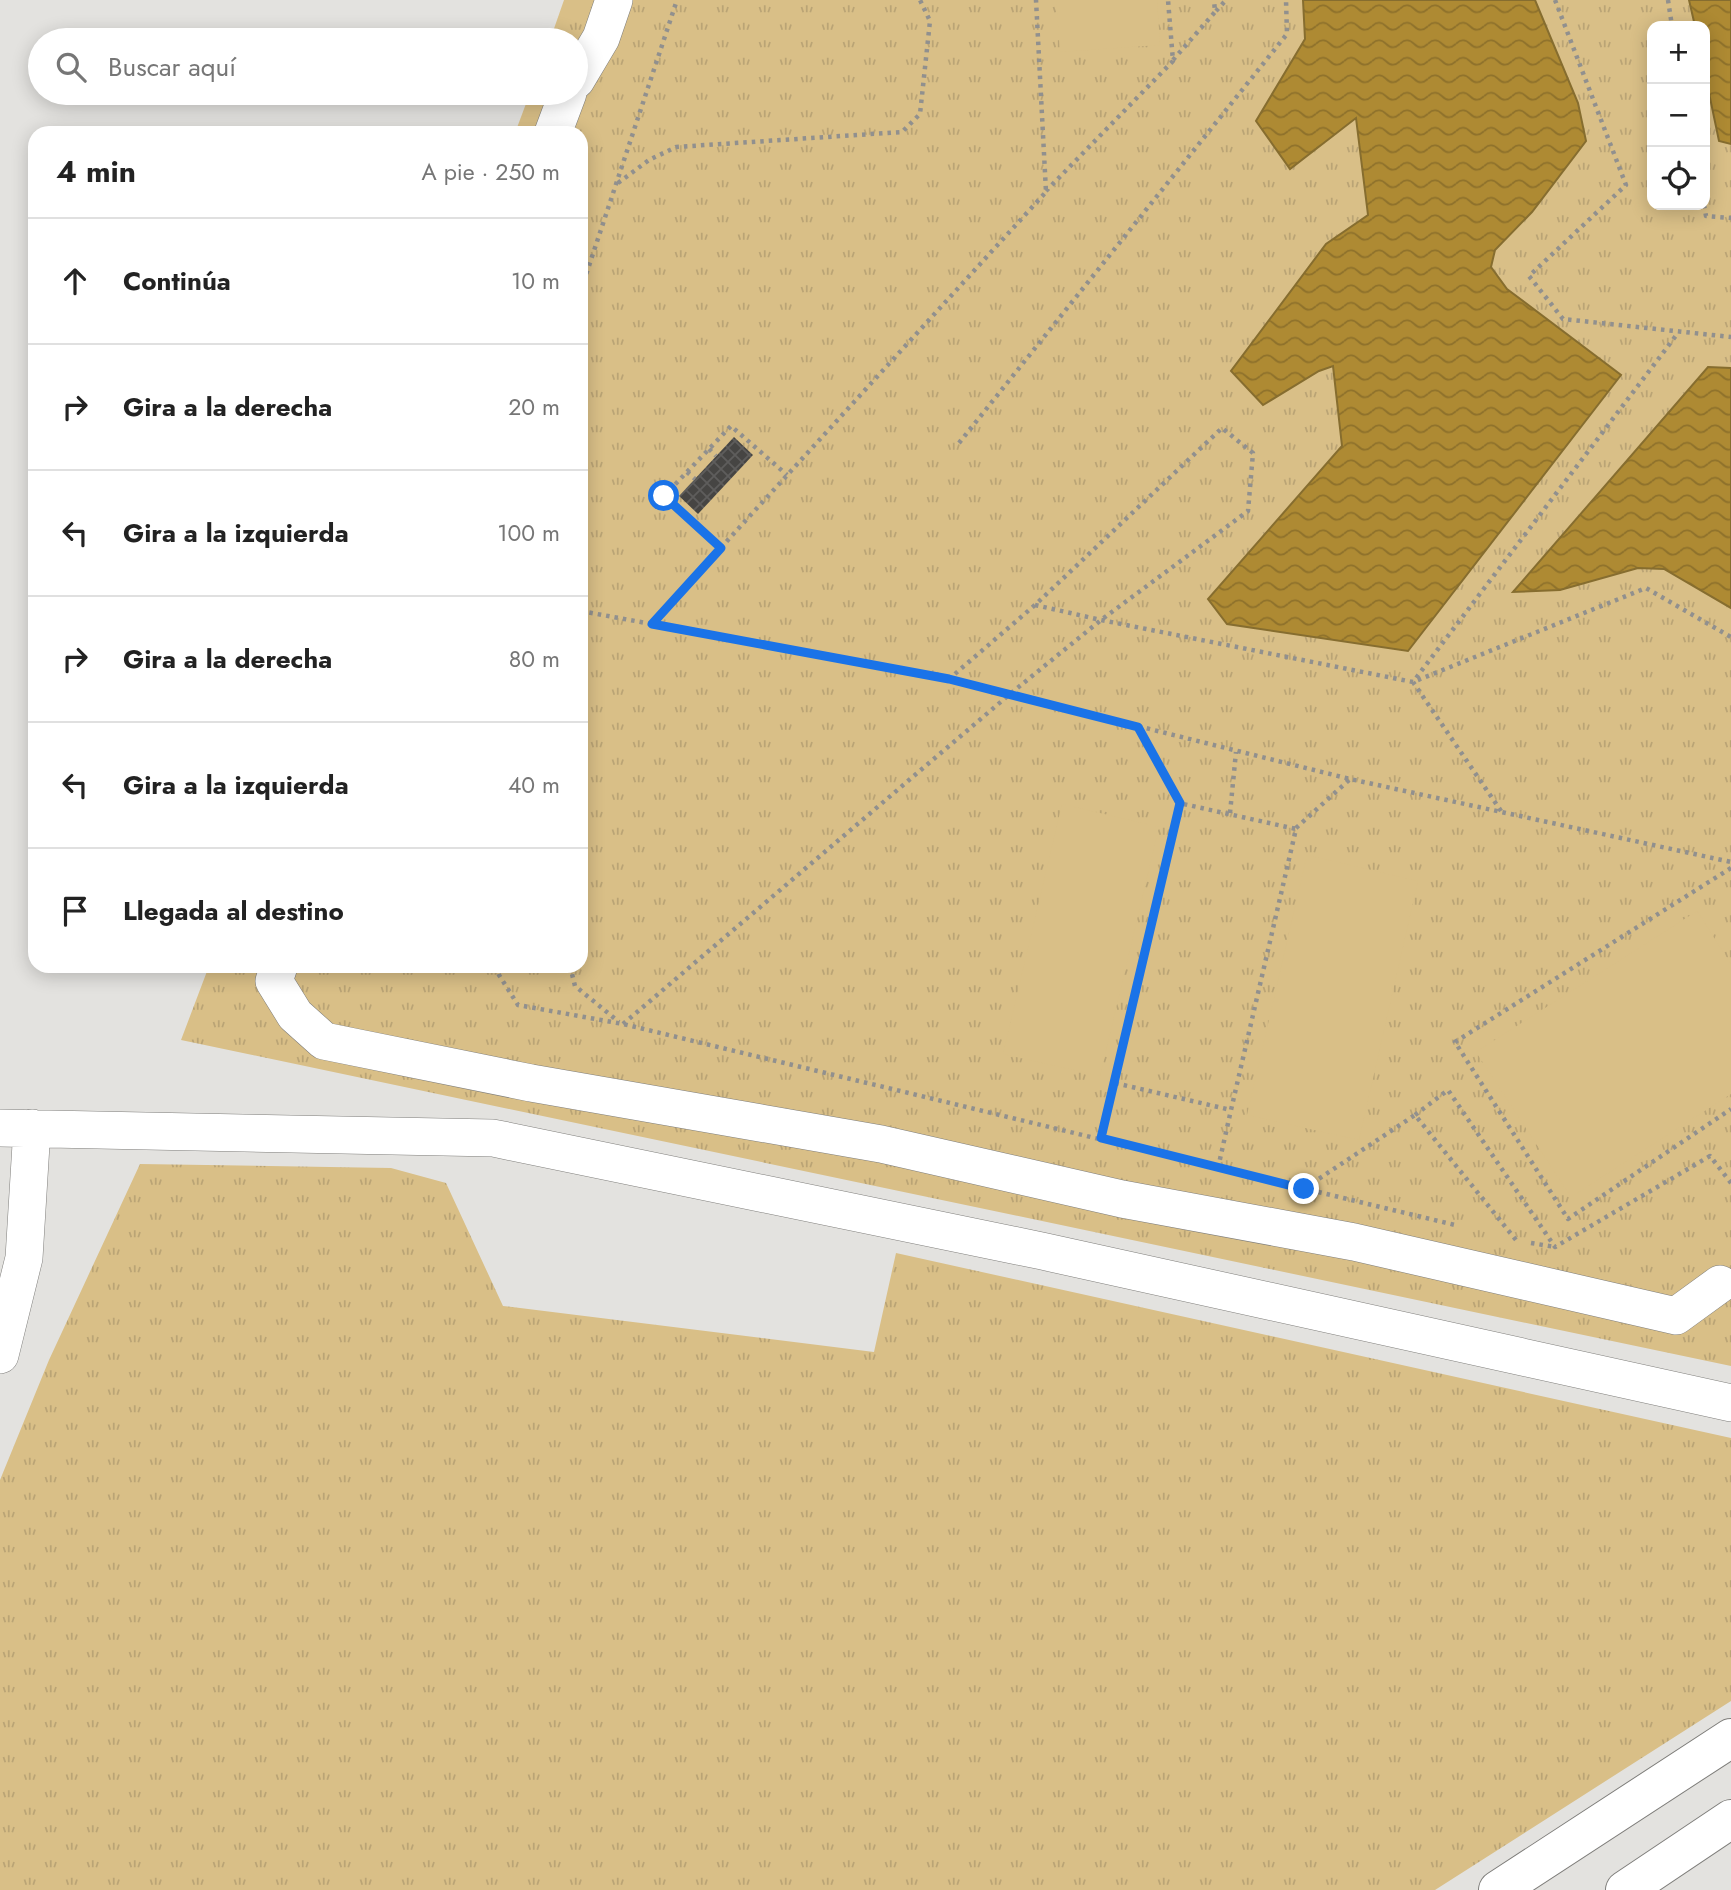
<!DOCTYPE html>
<html lang="es">
<meta charset="utf-8">
<style>
:root{--surface:#fff;--page:#f6f6f6;--text:#222;--muted:#767676;--line:#e0e0e0}
body{margin:0;font-family:Jost,sans-serif;background:var(--page);color:var(--text)}
.controls{position:absolute;right:21px;top:21px;display:grid;overflow:hidden;border-radius:14px;box-shadow:0 4px 18px #0003}
.controls button{width:63px;height:63px;display:grid;place-items:center;padding:0;border:0;border-bottom:2px solid var(--line);background:var(--surface);color:var(--text);font:35px sans-serif}
.stop{position:absolute;width:21px;height:21px;margin:-16px;border:5px solid #1a73e8;border-radius:50%;background:#fff}
.stop.end{background:#1a73e8;border-color:#fff;box-shadow:0 2px 7px #0008}
.list{margin:0;padding:0;list-style:none}
h2{display:flex;justify-content:space-between;align-items:center;height:91px;margin:0;padding:0 28px;font-size:30px}
h2 small{font-size:23px;font-weight:400;color:var(--muted)}
.list li{display:grid;grid-template-columns:46px 1fr auto;gap:21px;align-items:center;box-sizing:border-box;height:126px;padding:0 28px;border-top:2px solid var(--line)}
.list b{display:block;font-size:26px;white-space:nowrap}
.list em{font-size:23px;font-style:normal;color:var(--muted)}
.icon{flex:none;width:38px;height:38px;fill:none;stroke:currentColor;stroke-width:2;stroke-linecap:round;stroke-linejoin:round}
.map{position:relative;flex:none;width:1731px;height:1890px;overflow:hidden}
.search{position:absolute;background:var(--surface);box-shadow:0 4px 18px #0003;left:28px;top:28px;width:560px;height:77px;display:flex;align-items:center;gap:18px;box-sizing:border-box;padding:0 24px;border-radius:38px;color:var(--muted);font-size:26px}
.panel{position:absolute;background:var(--surface);box-shadow:0 4px 18px #0003;left:28px;top:126px;width:560px;height:847px;border-radius:21px}
.map>svg:first-child{display:block}
.grass{fill:url(#grass-tufts);fill-rule:evenodd}
.pitch{fill:#d9bf87}
.water{fill:url(#water-waves);stroke:#866d2f;stroke-width:2}
.building{fill:url(#building-cross-hatch)}
.lines{fill:none;stroke-linecap:round;stroke-linejoin:round}
.street-casing{stroke:#7f7e7b;stroke-width:38}
.primary-casing{stroke:#7f7e7b;stroke-width:40}
.path{stroke:#91908e;stroke-width:4.5;stroke-dasharray:3.5 5;stroke-linecap:butt}
.street{stroke:#fff;stroke-width:37}
.primary{stroke:#fff;stroke-width:38}
.route{stroke:#1a73e8;stroke-width:9}
</style>
<div class="map">
<svg width="1731" height="1890" viewBox="0 0 1731 1890">
<defs>
<pattern id="grass-tufts" width="24" height="20" patternUnits="userSpaceOnUse" patternTransform="scale(1.75)"><rect width="24" height="20" fill="#d9bf87"/><path d="M3 7l-1-3M5 7V3M7 7l1-3M15 17l-1-3M17 17v-4M19 17l1-3" fill="none" stroke="#baa475"/></pattern>
<pattern id="water-waves" width="16" height="10" patternUnits="userSpaceOnUse" patternTransform="scale(1.75)"><rect width="16" height="10" fill="#ae8a33"/><path d="M0 5q4-4 8 0t8 0" fill="none" stroke="#8e712b"/></pattern>
<pattern id="building-cross-hatch" width="8" height="8" patternUnits="userSpaceOnUse" patternTransform="scale(1.75)"><rect width="8" height="8" fill="#464543"/><path d="M0 0l8 8M0 8l8-8" fill="none" stroke="#5e5d5c"/></pattern>
</defs>
<rect width="100%" height="100%" fill="#e3e2df"/>
<path class="grass" d="M564 0H1731V1366L181 1040 209 966H581V133H515L530 93H576V40H550ZM1652 26H1705V205H1652Z
M140 1164 391 1168 446 1183 503 1306 874 1352 896 1253 1731 1438V1701L1435 1890H0V1480L49 1360Z"/>
<path class="pitch" d="M1056 0H1157L1160 45 1060 52Z
M1062 804 1159 827 1100 1076 1003 1054Z
M1307 855 1418 881 1359 1140 1247 1115Z
M1697 911 1731 964V1094L1571 1197 1476 1052Z"/>
<path class="water" d="M1303 0H1535L1578 103 1586 141 1532 212 1495 250 1491 267 1507 289 1621 375 1408 651 1227 624 1208 599 1342 446 1333 366 1319 371 1263 405 1231 371 1326 244 1368 215 1356 118 1290 169 1256 121 1305 39Z
M1689 0H1731V144L1719 141 1705 74V26H1695Z
M1708 367 1731 368V608L1664 569 1638 568 1560 590 1513 592Z"/>
<path class="building" d="M734 437 753 455 698 514 679 496Z"/>
<g class="lines">
<defs>
<path id="street" d="M576 80 601 38 614 0
M553 133 568 93
M279 966 274 981 295 1015 324 1041 531 1083 881 1144 1122 1199 1354 1242 1676 1316 1720 1284
M0 1128 493 1138 1042 1251 1731 1403
M0 1355 24 1258 32 1128"/>
<path id="primary" d="M1498 1890 1731 1738
M1625 1890 1731 1819"/>
</defs>
<use href="#street" class="street-casing"/>
<use href="#primary" class="primary-casing"/>
<path class="path" d="M1555 0 1626 185 1529 276 1563 319 1731 337
M1668 0 1672 26
M1216 11 1226 0
M1173 60 1215 12 1214 0
M618 183 649 160 676 147 902 132 920 114 930 21 920 0
M1046 191 1173 61 1168 0
M1704 205 1706 216 1731 218
M581 290 677 0
M959 443 1287 34 1286 0
M709 449 716 456
M687 472 695 479
M721 548 664 496 731 426 787 475
M1035 605 1101 620 1413 682 1646 588 1731 637
M581 611 949 679 1350 779 1731 862
M652 623 1046 192 1036 0
M1138 727 1179 803 1115 1083 1231 1110 1296 829 1179 803
M1501 811 1413 682 1678 333
M1230 813 1236 752
M1296 828 1349 780
M1731 868 1455 1042 1568 1219 1731 1109
M496 966 499 975 518 1005 623 1024 1455 1225
M570 966 575 986 619 1022
M623 1024 1010 694 1101 620 1248 511 1253 453 1222 428 1035 605 949 679
M1415 1115 1448 1090 1555 1247 1710 1156 1731 1183
M1101 1138 1115 1083
M1218 1168 1231 1110
M1305 1188 1415 1115 1516 1240
M1531 1243 1555 1247"/>
<use href="#street" class="street"/>
<use href="#primary" class="primary"/>
</g>
<g class="lines">
<path class="route" d="M664 496 721 548 652 624 949 679 1138 727 1180 803 1101 1138 1304 1189"/>
</g>
</svg>
<div class="controls">
<button>+</button>
<button>−</button>
<button><svg class="icon" aria-label="locate" viewBox="0 0 24 24"><circle cx="12" cy="12" r="6"/><path d="M12 2v4M12 18v4M2 12h4M18 12h4"/></svg></button>
</div>
<div class="stop" style="left:664px;top:496px"></div>
<div class="stop end" style="left:1304px;top:1189px"></div>
<div class="search"><svg class="icon" aria-label="search" viewBox="0 0 24 24"><circle cx="10" cy="10" r="6"/><path d="M15 15l6 6"/></svg>Buscar aquí</div>
<section class="panel">
<h2>4 min<small>A pie · 250 m</small></h2>
<ul class="list">
<li><svg class="icon" aria-label="ahead" viewBox="0 0 24 24"><path d="M12 20V5M6 11l6-6 6 6"/></svg><div><b>Continúa</b></div><em>10 m</em></li>
<li><svg class="icon" aria-label="right" viewBox="0 0 24 24"><path d="M7 20v-9h11M14 6l5 5-5 5"/></svg><div><b>Gira a la derecha</b></div><em>20 m</em></li>
<li><svg class="icon" aria-label="left" viewBox="0 0 24 24"><path d="M17 20v-9H6M10 6l-5 5 5 5"/></svg><div><b>Gira a la izquierda</b></div><em>100 m</em></li>
<li><svg class="icon" aria-label="right" viewBox="0 0 24 24"><path d="M7 20v-9h11M14 6l5 5-5 5"/></svg><div><b>Gira a la derecha</b></div><em>80 m</em></li>
<li><svg class="icon" aria-label="left" viewBox="0 0 24 24"><path d="M17 20v-9H6M10 6l-5 5 5 5"/></svg><div><b>Gira a la izquierda</b></div><em>40 m</em></li>
<li><svg class="icon" aria-label="arrive" viewBox="0 0 24 24"><path d="M6 21V4h12l-3 4 3 4H6"/></svg><div><b>Llegada al destino</b></div></li>
</ul>
</section>
</div>
